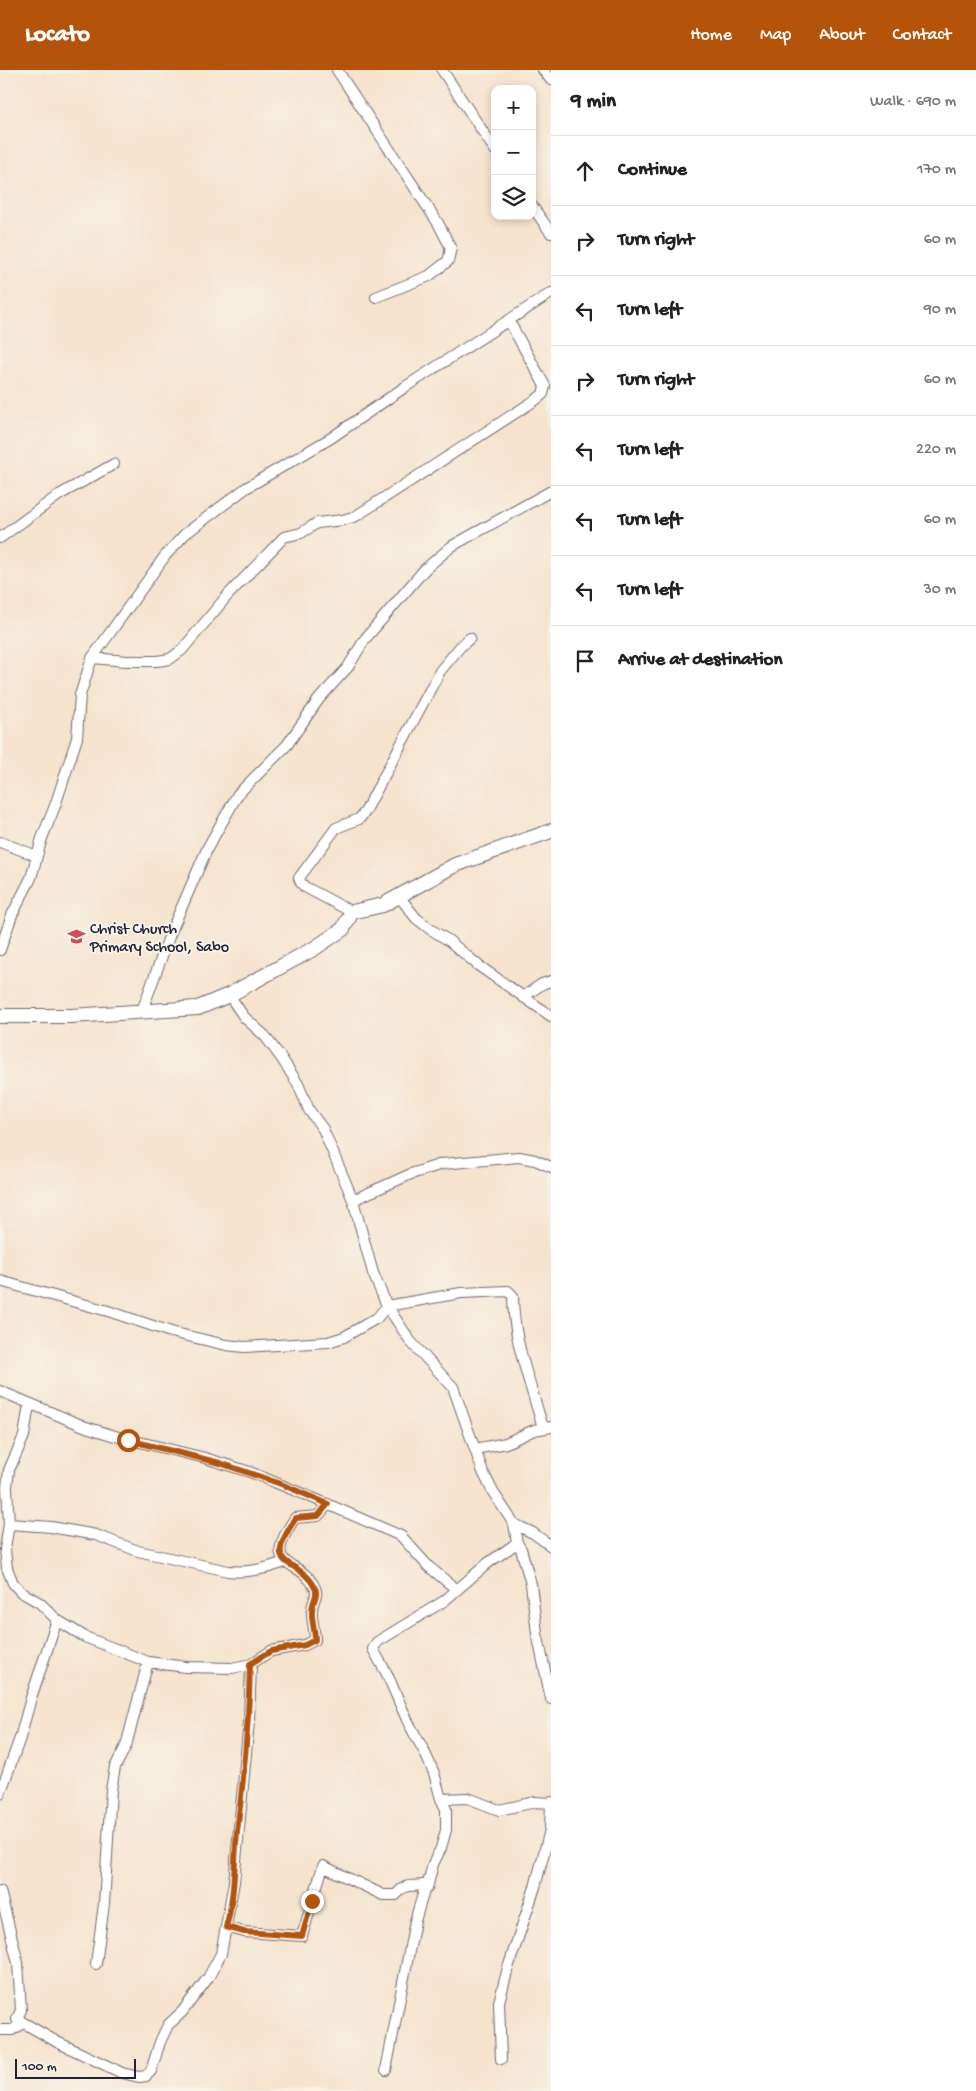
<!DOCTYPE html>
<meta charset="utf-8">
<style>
:root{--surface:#fff;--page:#f6f6f6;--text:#222;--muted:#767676;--line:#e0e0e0;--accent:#b45309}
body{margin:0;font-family:"Gochi Hand",sans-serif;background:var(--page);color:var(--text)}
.controls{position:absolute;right:15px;top:15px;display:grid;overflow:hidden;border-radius:10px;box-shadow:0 2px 8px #0003}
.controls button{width:45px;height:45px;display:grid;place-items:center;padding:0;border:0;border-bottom:1px solid var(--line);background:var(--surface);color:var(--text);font:25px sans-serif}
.scale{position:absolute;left:15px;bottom:12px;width:121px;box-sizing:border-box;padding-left:5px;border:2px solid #22223b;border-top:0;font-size:14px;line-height:18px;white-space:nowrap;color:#22223b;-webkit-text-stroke:4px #f7f3e8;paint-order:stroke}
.stop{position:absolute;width:15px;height:15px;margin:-11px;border:4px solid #b45309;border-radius:50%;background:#fff}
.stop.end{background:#b45309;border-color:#fff;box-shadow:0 1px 5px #0008}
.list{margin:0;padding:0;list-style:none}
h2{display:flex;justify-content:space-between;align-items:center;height:65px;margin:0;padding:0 20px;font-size:21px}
h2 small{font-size:16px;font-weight:400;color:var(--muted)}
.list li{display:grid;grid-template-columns:32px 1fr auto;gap:15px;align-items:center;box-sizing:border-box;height:70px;padding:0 20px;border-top:1px solid var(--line)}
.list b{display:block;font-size:19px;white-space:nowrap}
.list em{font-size:16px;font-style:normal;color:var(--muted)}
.icon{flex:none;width:28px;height:28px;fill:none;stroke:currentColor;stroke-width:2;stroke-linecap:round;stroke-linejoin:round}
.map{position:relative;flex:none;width:551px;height:2021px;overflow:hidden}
header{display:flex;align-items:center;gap:30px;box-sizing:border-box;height:70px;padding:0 25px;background:var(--accent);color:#fff}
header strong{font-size:24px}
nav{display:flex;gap:28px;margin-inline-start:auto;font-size:18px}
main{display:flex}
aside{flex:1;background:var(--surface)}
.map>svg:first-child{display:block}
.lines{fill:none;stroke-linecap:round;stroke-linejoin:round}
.street-casing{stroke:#6c666e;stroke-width:12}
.secondary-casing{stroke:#6c666e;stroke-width:16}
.street{stroke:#fff;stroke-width:10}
.secondary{stroke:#fff;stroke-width:14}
.route{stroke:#b45309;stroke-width:6}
.labels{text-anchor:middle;stroke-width:4;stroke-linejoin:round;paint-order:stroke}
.poi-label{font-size:16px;fill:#22223b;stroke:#f7f3e8;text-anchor:start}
</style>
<header>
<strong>Locato</strong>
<nav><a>Home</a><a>Map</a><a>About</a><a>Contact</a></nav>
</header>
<main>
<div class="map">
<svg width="551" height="2021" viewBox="0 0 551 2021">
<rect width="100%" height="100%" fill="#f7f3e8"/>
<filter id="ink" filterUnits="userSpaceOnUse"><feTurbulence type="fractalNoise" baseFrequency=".02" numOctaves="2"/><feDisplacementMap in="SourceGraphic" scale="10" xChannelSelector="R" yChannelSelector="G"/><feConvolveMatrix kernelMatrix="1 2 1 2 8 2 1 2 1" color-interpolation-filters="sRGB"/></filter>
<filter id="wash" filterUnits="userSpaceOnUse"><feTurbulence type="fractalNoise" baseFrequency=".0096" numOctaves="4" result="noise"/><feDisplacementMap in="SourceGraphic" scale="20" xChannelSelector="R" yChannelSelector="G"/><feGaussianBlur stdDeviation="1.12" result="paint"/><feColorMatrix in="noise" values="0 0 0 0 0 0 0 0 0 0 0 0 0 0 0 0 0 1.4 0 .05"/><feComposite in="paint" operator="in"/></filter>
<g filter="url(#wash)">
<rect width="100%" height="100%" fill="#f5e3cd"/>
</g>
<g filter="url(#ink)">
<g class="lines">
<defs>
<path id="street" d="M337 0 438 153 451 178 448 191 429 206 376 227
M442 0 495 80
M543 0 551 10
M532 136 551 163
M0 468 59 425 114 394
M92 588 127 591H157L170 589 182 580 227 526 284 467 301 463 317 453 343 450 356 446 537 329 543 324 545 316 509 251
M0 772 37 786
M398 825 416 848 430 859 448 870 479 896 551 946
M352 842 305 817 301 813 299 808 336 758 359 749 365 742 440 601 460 577 470 568
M0 880 12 845 31 808 42 768 55 736 77 668 80 625 92 588 165 486 185 464 246 418 331 368 405 317 551 223
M229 925 244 947 265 966 282 989 298 1014 309 1040 323 1059 353 1130 373 1203 387 1236 411 1272 453 1317 483 1402 493 1422 514 1454 517 1473 521 1479 531 1514 537 1563 551 1629
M523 927 542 914 551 911
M142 941 170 864 208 777 238 724 287 675 319 629 348 597 365 569 425 499 452 476 551 421
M353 1130 411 1104 442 1094 519 1087 535 1090 551 1097
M0 1211 108 1241 171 1262 226 1275 244 1277 328 1272 344 1267 377 1248 387 1236 461 1223 508 1221 513 1226C513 1272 531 1314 543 1358
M0 1321 86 1357 115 1366 205 1388 250 1402 320 1431 401 1466 428 1496 457 1520
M29 1334 24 1366 9 1400 7 1417 9 1454 5 1479 7 1498 13 1513 21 1522 40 1533 57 1550 85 1567 148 1592 186 1597 232 1598 251 1594 271 1581 305 1575 315 1570C315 1559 311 1550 312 1540 312 1531 319 1526 315 1518 301 1486 258 1503 295 1448L318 1446 328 1434
M475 1379 506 1373 534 1360 551 1357
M9 1454 51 1457 96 1465 138 1481 228 1501C248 1503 265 1499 285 1492
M514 1454 533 1463 551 1476
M0 1724 20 1668 31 1628 57 1550
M441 1729 468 1728 499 1740 535 1732 551 1733
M0 1821 18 1893 21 1940 17 1949 19 1956 12 1960H0
M226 1857 244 1862 302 1866 323 1796 383 1825H396C408 1810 412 1819 427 1814
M96 1894 104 1834 111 1720 115 1697 126 1676 148 1592
M17 1949 57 1972 122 2003 139 2007 146 2006 151 2001 160 1972 168 1955 182 1942 208 1908 221 1884 234 1812 249 1651 251 1594
M501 1989 499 1932 508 1898 535 1817 550 1760 551 1732
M386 2000 415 1851 424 1821 427 1818 433 1794 441 1778 446 1760V1739L441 1729 434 1703 424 1681 408 1652 387 1604 373 1579 377 1572 444 1531 488 1493 517 1473"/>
<path id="secondary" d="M0 946H71L198 938 229 925 315 878 343 859 352 842 383 835 455 795 551 761"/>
</defs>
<use href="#street" class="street-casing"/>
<use href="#secondary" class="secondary-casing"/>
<use href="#street" class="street"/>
<use href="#secondary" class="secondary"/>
</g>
</g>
<g class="lines" filter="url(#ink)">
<path class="route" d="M128 1370 220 1393 281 1414 328 1434 318 1446 296 1448C258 1503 301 1486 315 1518 319 1526 312 1531 312 1540 311 1550 315 1559 315 1570L305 1575 271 1581 250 1594C249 1650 244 1706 237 1762 234 1794 235 1826 226 1857L244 1862 302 1866 312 1831"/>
</g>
<defs>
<symbol id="school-bare" viewBox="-9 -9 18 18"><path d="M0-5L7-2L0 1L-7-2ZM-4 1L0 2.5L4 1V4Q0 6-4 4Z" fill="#d1495b" stroke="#f7f3e8" stroke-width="2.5" paint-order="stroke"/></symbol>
</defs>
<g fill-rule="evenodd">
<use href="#school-bare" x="64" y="854" width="25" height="25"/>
</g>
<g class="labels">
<g class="poi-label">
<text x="90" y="863">Christ Church<tspan x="90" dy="18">Primary School, Sabo</tspan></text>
</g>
</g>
</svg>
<div class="controls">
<button>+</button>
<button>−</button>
<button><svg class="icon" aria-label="layers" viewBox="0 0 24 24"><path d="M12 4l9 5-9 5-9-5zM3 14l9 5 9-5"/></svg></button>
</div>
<div class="scale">100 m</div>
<div class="stop" style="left:128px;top:1370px"></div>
<div class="stop end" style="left:312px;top:1831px"></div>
</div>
<aside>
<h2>9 min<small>Walk · 690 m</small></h2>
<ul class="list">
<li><svg class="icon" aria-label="ahead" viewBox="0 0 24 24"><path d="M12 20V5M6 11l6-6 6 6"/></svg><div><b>Continue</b></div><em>170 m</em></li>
<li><svg class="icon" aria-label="right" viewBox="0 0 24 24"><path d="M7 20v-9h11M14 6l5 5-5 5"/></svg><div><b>Turn right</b></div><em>60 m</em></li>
<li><svg class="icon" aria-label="left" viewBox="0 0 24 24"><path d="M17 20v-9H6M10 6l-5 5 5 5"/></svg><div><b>Turn left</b></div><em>90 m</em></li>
<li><svg class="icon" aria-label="right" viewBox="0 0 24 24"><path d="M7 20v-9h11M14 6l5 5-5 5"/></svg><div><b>Turn right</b></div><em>60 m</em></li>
<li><svg class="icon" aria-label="left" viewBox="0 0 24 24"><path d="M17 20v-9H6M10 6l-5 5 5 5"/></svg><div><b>Turn left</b></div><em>220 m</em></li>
<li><svg class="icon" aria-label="left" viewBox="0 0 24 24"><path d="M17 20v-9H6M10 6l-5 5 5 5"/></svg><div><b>Turn left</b></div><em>60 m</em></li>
<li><svg class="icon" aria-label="left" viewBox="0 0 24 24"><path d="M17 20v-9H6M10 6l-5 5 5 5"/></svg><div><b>Turn left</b></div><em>30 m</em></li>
<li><svg class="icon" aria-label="arrive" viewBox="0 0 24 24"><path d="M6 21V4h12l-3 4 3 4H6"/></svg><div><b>Arrive at destination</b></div></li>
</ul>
</aside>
</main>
